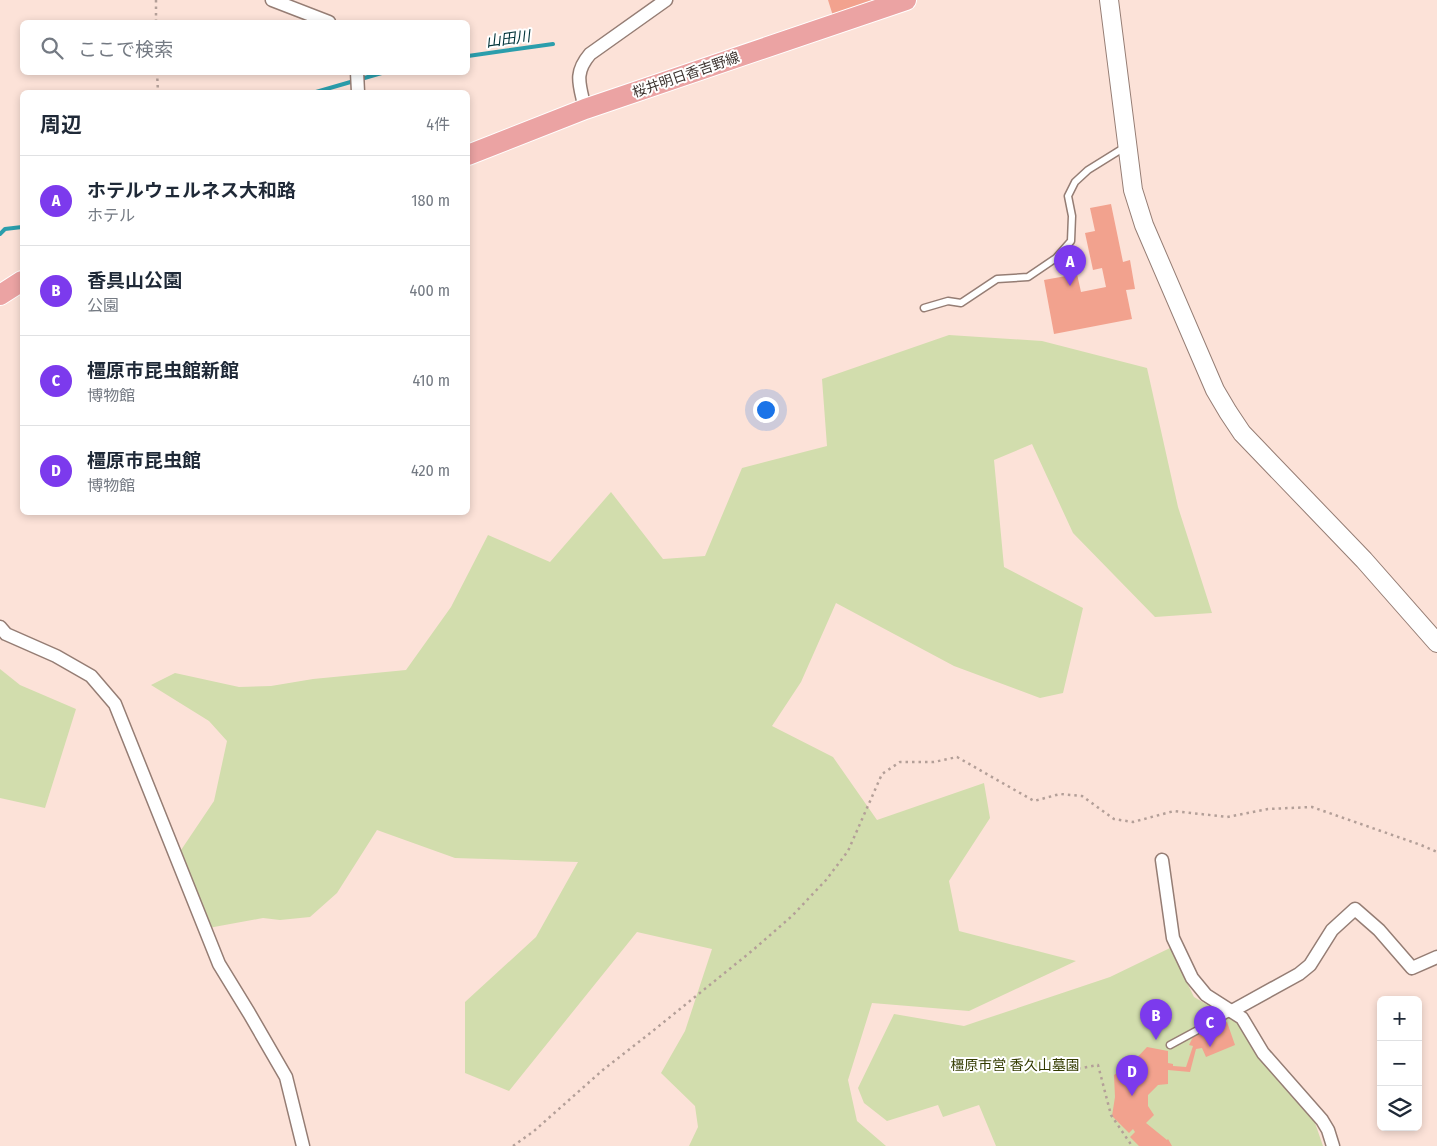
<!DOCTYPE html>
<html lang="ja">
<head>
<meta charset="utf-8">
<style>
  :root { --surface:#fff; --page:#f2f2f3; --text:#1f2937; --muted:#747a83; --line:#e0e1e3; --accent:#7c3aed }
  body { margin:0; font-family:"Fira Sans Condensed","Noto Sans JP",sans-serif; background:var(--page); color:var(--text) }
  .controls { position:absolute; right:15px; bottom:15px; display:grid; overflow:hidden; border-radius:8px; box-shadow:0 2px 8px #0003 }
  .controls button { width:45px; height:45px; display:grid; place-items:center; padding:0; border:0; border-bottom:1px solid var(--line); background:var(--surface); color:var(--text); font:25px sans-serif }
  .you { position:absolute; left:765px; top:409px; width:18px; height:18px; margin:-12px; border:4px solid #fff; border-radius:50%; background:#1a73e8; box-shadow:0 0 0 8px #1a73e833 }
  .badge { display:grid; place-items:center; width:32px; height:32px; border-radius:50%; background:var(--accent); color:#fff; font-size:16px; font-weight:700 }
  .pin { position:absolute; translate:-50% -41px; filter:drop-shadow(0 1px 2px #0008) }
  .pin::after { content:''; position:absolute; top:26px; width:18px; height:15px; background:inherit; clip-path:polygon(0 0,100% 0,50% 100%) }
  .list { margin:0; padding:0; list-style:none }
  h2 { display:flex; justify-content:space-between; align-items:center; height:65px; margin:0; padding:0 20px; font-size:21px }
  h2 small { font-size:16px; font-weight:400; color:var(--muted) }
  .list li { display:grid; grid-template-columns:32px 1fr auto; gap:15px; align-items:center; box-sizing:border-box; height:90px; padding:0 20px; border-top:1px solid var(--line) }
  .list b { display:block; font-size:19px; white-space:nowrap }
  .list p { margin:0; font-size:16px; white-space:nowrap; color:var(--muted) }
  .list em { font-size:16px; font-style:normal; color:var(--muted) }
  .icon { flex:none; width:28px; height:28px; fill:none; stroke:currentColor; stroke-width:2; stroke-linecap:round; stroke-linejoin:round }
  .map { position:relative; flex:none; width:1437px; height:1146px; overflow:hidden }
  .search { position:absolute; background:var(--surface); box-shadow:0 2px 8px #0003; left:20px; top:20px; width:450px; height:55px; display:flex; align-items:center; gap:12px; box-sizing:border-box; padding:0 18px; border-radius:8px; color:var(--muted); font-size:19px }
  .panel { position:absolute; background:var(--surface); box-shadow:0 2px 8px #0003; left:20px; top:90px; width:450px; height:425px; border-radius:8px }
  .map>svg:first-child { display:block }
  .green { fill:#d2ddad }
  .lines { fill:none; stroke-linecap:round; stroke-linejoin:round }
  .stream { stroke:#2b9eac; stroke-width:4 }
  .building { fill:#f2a28e }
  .lane-casing { stroke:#957d74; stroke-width:9 }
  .street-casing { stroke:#957d74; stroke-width:15 }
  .secondary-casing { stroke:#957d74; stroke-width:20 }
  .primary-casing { stroke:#fff; stroke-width:22 }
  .path { stroke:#b39f98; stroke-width:2.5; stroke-dasharray:2.5 4; stroke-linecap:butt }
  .lane { stroke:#fff; stroke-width:6 }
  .street { stroke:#fff; stroke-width:12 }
  .secondary { stroke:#fff; stroke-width:18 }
  .primary { stroke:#eba3a3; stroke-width:20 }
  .labels { text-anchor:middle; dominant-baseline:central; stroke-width:4; stroke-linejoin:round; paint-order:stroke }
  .street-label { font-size:14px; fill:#3c322e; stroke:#fff }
  .park-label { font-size:14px; fill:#333b00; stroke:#fff }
  .water-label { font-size:15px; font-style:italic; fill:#003339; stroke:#fff }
</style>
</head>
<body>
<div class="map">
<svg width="1437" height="1146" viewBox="0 0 1437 1146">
  <rect width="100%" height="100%" fill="#fce2d8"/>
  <!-- green -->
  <g class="green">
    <polygon points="949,335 1042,341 1147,368 1178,507 1212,613 1155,617 1073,533 1032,444 994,460 1004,567 1083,608 1063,693 1040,698 954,666 836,603 801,682 772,726 833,757 877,820 984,783 990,818 949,881 959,931 1076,961 969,1011 872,1003 848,1080 857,1121 886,1146 689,1146 698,1127 695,1106 661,1073 685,1031 712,949 637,932 509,1091 465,1073 465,1002 536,937 578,862 455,858 377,830 337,893 310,917 280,920 263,918 203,929 175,859 214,801 227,741 209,721 151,685 175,673 239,687 271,686 313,679 406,670 451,607 488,535 550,562 611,492 663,559 705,556 742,468 827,446 822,379"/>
    <polygon points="0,669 20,685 76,709 45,808 0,798"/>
    <polygon points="1170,948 1194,997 1240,1024 1314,1120 1323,1146 996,1146 979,1105 943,1117 938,1105 887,1121 864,1103 858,1088 894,1014 964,1026 1110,977"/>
  </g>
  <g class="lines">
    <!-- stream -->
    <g class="stream">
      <polyline points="468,56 553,44"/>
      <polyline points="361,79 385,72"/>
      <polyline points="316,92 354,81"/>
      <polyline points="0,234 5,229 22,227"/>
    </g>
  </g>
  <!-- building -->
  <g class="building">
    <polygon points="828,0 878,0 833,16"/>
    <polygon points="1111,204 1123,262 1130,260 1135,289 1126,290 1132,319 1054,334 1044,280 1077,274 1081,292 1106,287 1102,268 1093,270 1085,233 1095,231 1090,208"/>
    <polygon points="1227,1022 1235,1045 1206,1057 1202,1048 1196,1049 1190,1072 1168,1070 1168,1084 1158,1085 1148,1095 1148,1106 1154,1115 1146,1123 1167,1140 1168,1139 1172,1146 1139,1146 1130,1137 1135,1132 1133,1129 1129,1133 1112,1116 1115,1097 1114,1075 1132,1063 1147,1047 1168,1051 1168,1063 1173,1064 1173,1066 1186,1067 1193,1046 1189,1045 1193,1037"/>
  </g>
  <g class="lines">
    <!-- lane casing -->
    <g class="lane-casing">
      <g id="lane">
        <polyline points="924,308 948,301 961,303 997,279 1028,277 1056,258 1071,241 1072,216 1068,196 1075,182 1088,170 1125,147"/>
        <polyline points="1170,1045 1231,1012"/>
      </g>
    </g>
    <!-- street casing -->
    <g class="street-casing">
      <g id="street">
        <polyline points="272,0 329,22"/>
        <polyline points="357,72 358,92"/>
        <path d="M585,109C580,85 573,74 590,54L666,0"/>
        <polyline points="0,627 6,634 56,656 91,676 115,704 219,964 249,1013 286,1077 303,1146"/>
        <polyline points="1162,860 1173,938 1192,978 1206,995 1242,1018 1263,1053 1322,1120 1328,1130 1333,1146"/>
        <polyline points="1232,1011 1299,974 1310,965 1332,930 1355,909 1379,930 1412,968 1437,957"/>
      </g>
    </g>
    <!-- secondary casing -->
    <g class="secondary-casing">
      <polyline id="secondary" points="1109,0 1133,190 1144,225 1215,390 1228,412 1242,433 1364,560 1437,643"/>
    </g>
    <!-- primary casing -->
    <g class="primary-casing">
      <g id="primary">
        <polyline points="468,155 585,109 906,0"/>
        <polyline points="0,295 22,281"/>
      </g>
    </g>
    <!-- path -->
    <g class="path">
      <polyline points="156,0 156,22"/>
      <polyline points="157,72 158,92"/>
      <polyline points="1072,1070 1098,1065 1111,1115 1132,1146"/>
      <polyline points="513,1146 534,1131 604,1069 654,1030 753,950 792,916 826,880 848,851 882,774 900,762 934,762 957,757 1034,801 1060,794 1082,796 1114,819 1133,822 1174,811 1227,817 1268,809 1312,807 1421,845 1437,852"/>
    </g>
    <!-- lane -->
    <use href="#lane" class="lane"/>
    <!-- street -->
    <use href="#street" class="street"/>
    <!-- secondary -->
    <use href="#secondary" class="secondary"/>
    <!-- primary -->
    <use href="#primary" class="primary"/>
  </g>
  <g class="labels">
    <!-- street labels -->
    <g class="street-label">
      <text transform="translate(686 75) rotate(-19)">桜井明日香吉野線</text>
    </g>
    <!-- park labels -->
    <g class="park-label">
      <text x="1015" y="1065">橿原市営 香久山墓園</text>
    </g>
    <!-- water labels -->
    <g class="water-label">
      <text transform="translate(508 39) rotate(-8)">山田川</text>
    </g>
  </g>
</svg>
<div class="controls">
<button>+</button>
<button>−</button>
<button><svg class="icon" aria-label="layers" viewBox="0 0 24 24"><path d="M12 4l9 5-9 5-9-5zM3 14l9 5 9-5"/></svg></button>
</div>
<div class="you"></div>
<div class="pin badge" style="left:1070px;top:286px">A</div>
<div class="pin badge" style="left:1156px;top:1040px">B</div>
<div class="pin badge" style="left:1210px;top:1047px">C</div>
<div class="pin badge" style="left:1132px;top:1096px">D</div>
<div class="search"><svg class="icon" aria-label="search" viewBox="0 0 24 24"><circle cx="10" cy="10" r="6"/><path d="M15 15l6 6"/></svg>ここで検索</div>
<section class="panel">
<h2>周辺<small>4件</small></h2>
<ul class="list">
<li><span class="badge">A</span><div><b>ホテルウェルネス大和路</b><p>ホテル</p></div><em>180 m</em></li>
<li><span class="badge">B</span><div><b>香具山公園</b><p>公園</p></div><em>400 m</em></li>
<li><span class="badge">C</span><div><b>橿原市昆虫館新館</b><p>博物館</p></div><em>410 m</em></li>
<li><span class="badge">D</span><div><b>橿原市昆虫館</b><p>博物館</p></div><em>420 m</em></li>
</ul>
</section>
</div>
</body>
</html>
